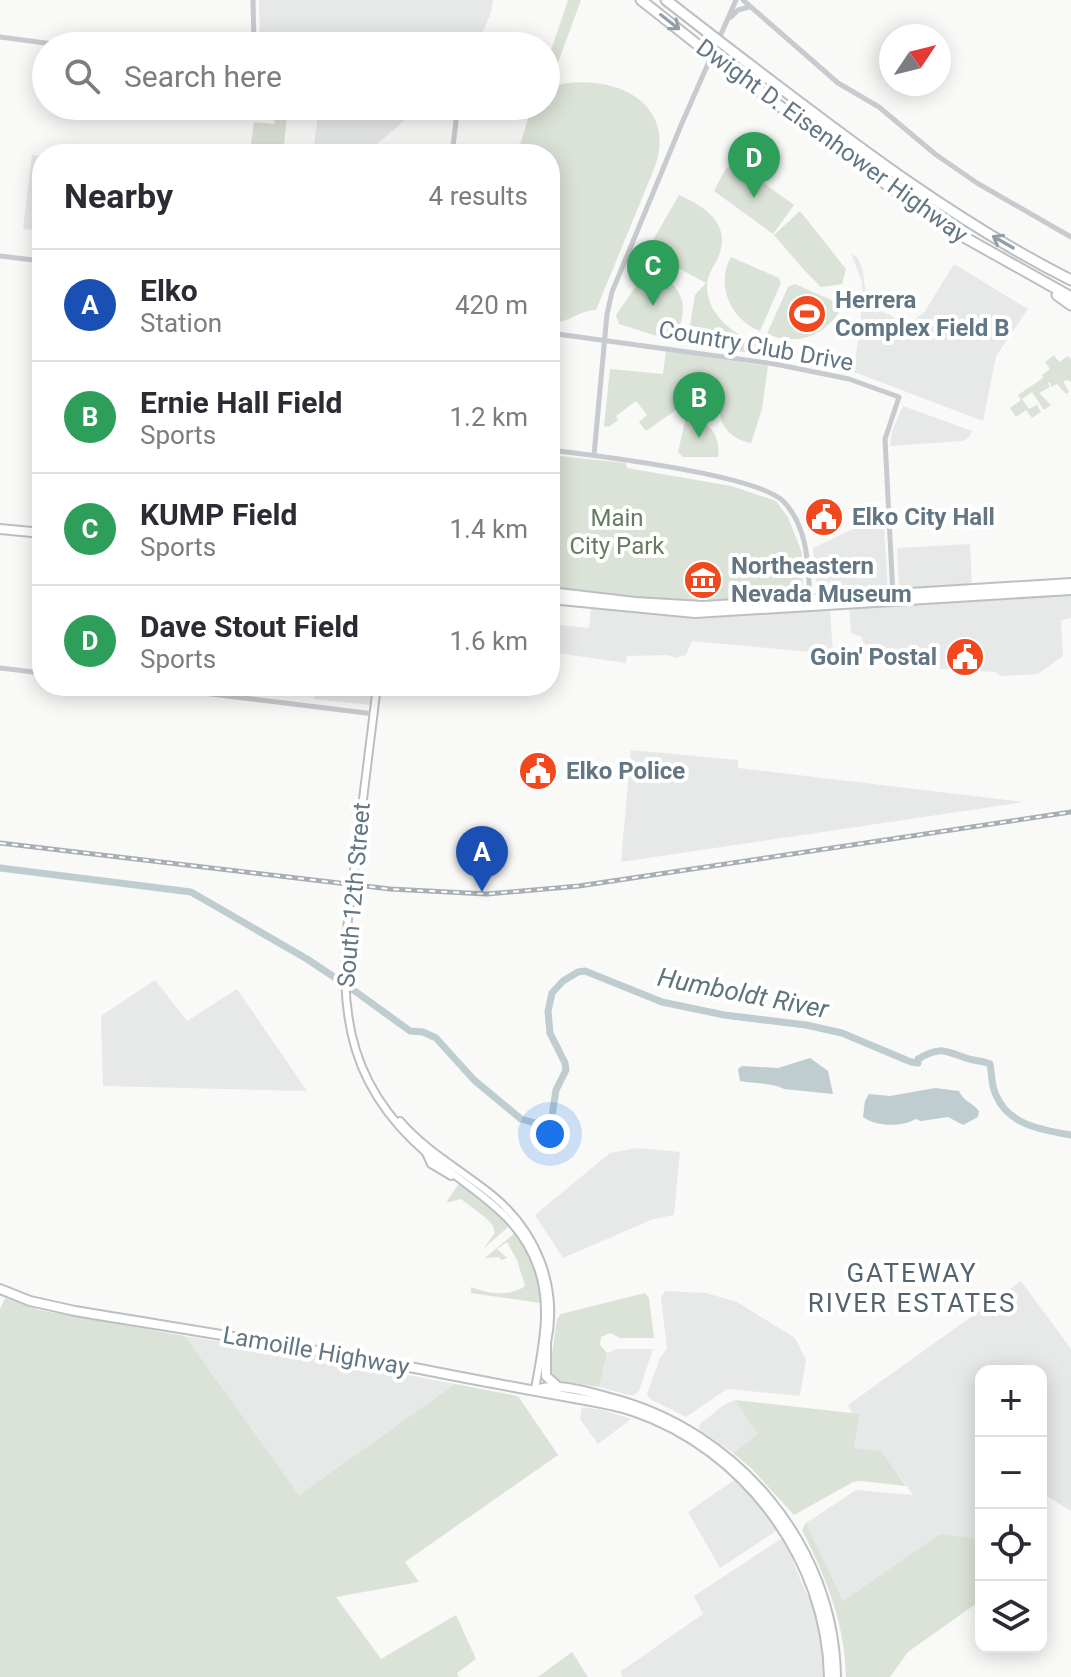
<!DOCTYPE html>
<html lang="en">
<head>
<meta charset="utf-8">
<style>
  :root { --surface:#fff; --page:#f2f2f3; --text:#2b2b33; --muted:#7c7c81; --line:#e1e1e2; --accent:#f2481e }
  body { margin:0; font-family:Roboto,sans-serif; background:var(--page); color:var(--text) }
  .controls { position:absolute; right:24px; bottom:24px; display:grid; overflow:hidden; border-radius:16px; box-shadow:0 4px 20px #0003 }
  .controls button { width:72px; height:72px; display:grid; place-items:center; padding:0; border:0; border-bottom:2px solid var(--line); background:var(--surface); color:var(--text); font:40px sans-serif }
  .compass { position:absolute; left:879px; top:24px; width:72px; height:72px; border-radius:50%; background:var(--surface); box-shadow:0 4px 20px #0003; rotate:55deg }
  .you { position:absolute; left:550px; top:1134px; width:28px; height:28px; margin:-20px; border:6px solid #fff; border-radius:50%; background:#1a73e8; box-shadow:0 0 0 12px #1a73e833 }
  .badge { display:grid; place-items:center; width:52px; height:52px; border-radius:50%; background:var(--accent); color:#fff; font-size:26px; font-weight:700 }
  .pin { position:absolute; translate:-50% -66px; filter:drop-shadow(0 2px 4px #0008) }
  .pin::after { content:''; position:absolute; top:42px; width:28px; height:24px; background:inherit; clip-path:polygon(0 0,100% 0,50% 100%) }
  .list { margin:0; padding:0; list-style:none }
  h2 { display:flex; justify-content:space-between; align-items:center; height:104px; margin:0; padding:0 32px; font-size:34px }
  h2 small { font-size:26px; font-weight:400; color:var(--muted) }
  .list li { display:grid; grid-template-columns:52px 1fr auto; gap:24px; align-items:center; box-sizing:border-box; height:112px; padding:0 32px; border-top:2px solid var(--line) }
  .list b { display:block; font-size:30px; white-space:nowrap }
  .list p { margin:0; font-size:26px; white-space:nowrap; color:var(--muted) }
  .list em { font-size:26px; font-style:normal; color:var(--muted) }
  .icon { flex:none; width:44px; height:44px; fill:none; stroke:currentColor; stroke-width:2; stroke-linecap:round; stroke-linejoin:round }
  .map { position:relative; flex:none; width:1071px; height:1677px; overflow:hidden }
  .search { position:absolute; background:var(--surface); box-shadow:0 4px 20px #0003; left:32px; top:32px; width:528px; height:88px; display:flex; align-items:center; gap:20px; box-sizing:border-box; padding:0 28px; border-radius:44px; color:var(--muted); font-size:30px }
  .panel { position:absolute; background:var(--surface); box-shadow:0 4px 20px #0003; left:32px; top:144px; width:528px; height:552px; border-radius:32px }
  .map>svg:first-child { display:block }
  .built { fill:#e7e8e8 }
  .green { fill:#dbe2d7 }
  .water { fill:#bfccd0 }
  .lines { fill:none; stroke-linecap:round; stroke-linejoin:round }
  .stream { stroke:#bfccd0; stroke-width:2 }
  .river { stroke:#bfccd0; stroke-width:7 }
  .secondary-casing { stroke:#b9bfc3; stroke-width:10 }
  .primary-casing { stroke:#bcc0c4; stroke-width:12 }
  .motorway-casing { stroke:#bbbfc2; stroke-width:13 }
  .tertiary { stroke:#c7cbcf; stroke-width:5 }
  .secondary { stroke:#fff; stroke-width:6 }
  .primary { stroke:#fff; stroke-width:8 }
  .motorway { stroke:#fff; stroke-width:9 }
  .rail-casing { stroke:#a7aeb4; stroke-width:5 }
  .rail { stroke:#fff; stroke-width:2; stroke-dasharray:6; stroke-linecap:butt }
  .secondary-bridge-casing { stroke:#b9bfc3; stroke-width:10; stroke-linecap:butt }
  .motorway-bridge-casing { stroke:#bbbfc2; stroke-width:13; stroke-linecap:butt }
  .secondary-bridge { stroke:#fff; stroke-width:6 }
  .motorway-bridge { stroke:#fff; stroke-width:9 }
  .oneway { stroke:#919fa9 }
  .labels { text-anchor:middle; dominant-baseline:central; stroke-width:8; stroke-linejoin:round; paint-order:stroke }
  .street-label { font-size:24px; fill:#627684; stroke:#fff }
  .poi-label { font-size:24px; font-weight:bold; fill:#627684; stroke:#fff; text-anchor:start }
  .park-label { font-size:24px; fill:#677b61; stroke:#fff }
  .water-label { font-size:26px; font-style:italic; fill:#5d767e; stroke:#fff }
  .neighbourhood-label { font-size:26px; letter-spacing:2px; fill:#54646f; stroke:#fff }
</style>
</head>
<body>
<div class="map">
<svg width="1071" height="1677" viewBox="0 0 1071 1677">
  <rect width="100%" height="100%" fill="#f9f9f7"/>
  <!-- built -->
  <g class="built">
    <polygon points="259,0 493,0 491,13 483,31 470,44 464,46 260,46"/>
    <polygon points="319,106 458,106 405,120 365,154 313,154"/>
    <polygon points="32,155 42,156 42,231 23,229"/>
    <polygon points="851,253 858,258 863,272 867,304 882,307 882,312 891,315 903,329 925,311 954,264 1028,309 996,356 983,421 854,372 863,298 862,282"/>
    <polygon points="903,406 972,431 970,436 963,441 890,446 892,431"/>
    <polygon points="884,527 888,590 817,594 813,548 853,529"/>
    <polygon points="970,544 972,586 899,589 897,548"/>
    <polygon points="1071,594 1071,618 1061,620 1063,656 1038,674 1000,676 995,672 897,666 896,660 866,659 862,637 851,633 849,608"/>
    <polygon points="550,602 555,603 552,624 589,628 591,607 691,616 830,609 833,654 692,641 686,655 675,658 668,655 627,656 626,663 550,652"/>
    <polygon points="315,686 372,686 370,705 314,699"/>
    <polygon points="631,750 738,760 738,768 1024,802 621,862"/>
    <polygon points="155,980 187,1021 237,989 307,1091 103,1086 101,1016"/>
    <polygon points="637,1148 680,1152 674,1215 653,1219 563,1258 535,1215 610,1153"/>
    <polygon points="1021,1281 1071,1349 1071,1511 1045,1495 1041,1502 1041,1371 981,1371 981,1539 940,1534 843,1601 806,1523 856,1490 913,1495 882,1452 854,1449 860,1415 852,1413 848,1405"/>
    <polygon points="665,1291 706,1293 737,1302 795,1338 806,1360 800,1396 727,1389 686,1417 650,1399 647,1394 660,1358 667,1349 661,1297"/>
    <polygon points="185,1336 315,1357 455,1384 299,1495"/>
    <polygon points="617,1349 653,1349 639,1391 633,1396 599,1387 607,1353"/>
    <polygon points="735,1400 759,1434 733,1453 699,1429 699,1425 725,1404"/>
    <polygon points="582,1407 602,1410 631,1419 598,1444 580,1419"/>
    <polygon points="737,1478 758,1499 777,1527 776,1531 720,1568 688,1512"/>
    <polygon points="784,1537 796,1559 793,1562 807,1595 811,1596 819,1625 825,1677 623,1677 620,1672 703,1614 694,1596"/>
  </g>
  <!-- green -->
  <g class="green">
    <path d="M568,0H581L549,87C605,70 681,98 654,169L596,310C579,310 567,324 550,323V154H517L532,106H546V65Z"/>
    <polygon points="277,106 298,106 297,115 287,115 283,154 250,152 254,122 274,124"/>
    <polygon points="733,161 794,205 773,234 714,191 725,170"/>
    <path d="M679,195C704,206 731,223 719,255C716,264 707,275 707,284C706,321 745,340 773,352V356L687,344L695,295L706,283L650,253L649,247Z"/>
    <polygon points="800,211 846,269 842,284 821,287 804,270 774,235"/>
    <path d="M731,257L779,278L781,283L760,331C731,320 715,285 731,257Z"/>
    <path d="M648,269C684,284 692,307 673,341L619,324L616,315Z"/>
    <path d="M795,284L840,304L841,309C824,337 797,346 767,334L788,287Z"/>
    <path d="M666,351L768,366L762,409L751,443C727,439 717,421 719,399L689,390L686,403L646,431L639,422L647,415L636,401L616,416L618,420L609,427L604,426L610,369L663,374Z"/>
    <polygon points="1054,355 1059,362 1068,356 1071,359 1071,382 1069,380 1063,381 1069,392 1066,394 1057,384 1051,387 1050,382 1048,383 1050,387 1039,393 1051,405 1044,410 1032,392 1022,399 1029,409 1037,405 1041,412 1032,418 1026,410 1016,417 1010,408 1021,400 1018,395 1043,378 1042,375 1050,369 1045,362"/>
    <path d="M686,417C708,419 721,435 718,457H683L678,452Z"/>
    <polygon points="550,455 626,463 627,468 731,486 776,501 788,517 802,553 803,597 742,603 675,603 550,589"/>
    <polygon points="460,1182 507,1220 508,1227 483,1249 495,1233 493,1226 486,1218 461,1199 446,1203"/>
    <path d="M516,1232C530,1251 543,1280 540,1303L471,1293V1287C487,1294 510,1297 525,1286L517,1260L507,1242L497,1249L507,1258L502,1260L499,1257L485,1258Z"/>
    <polygon points="645,1293 649,1298 654,1338 620,1338 610,1333 601,1337 600,1345 607,1353 599,1387 556,1380 550,1368 557,1319 561,1314"/>
    <polygon points="5,1298 39,1310 185,1336 299,1495 455,1384 518,1396 558,1455 405,1562 419,1582 336,1597 381,1659 456,1615 476,1659 457,1673 459,1677 0,1677 0,1309"/>
    <polygon points="735,1400 860,1414 854,1448 882,1452 906,1486 861,1481 853,1482 794,1515 751,1468 733,1453 758,1434"/>
    <path d="M806,1523L843,1601L940,1534L981,1539V1600L908,1652L890,1677H846C845,1624 826,1577 802,1530Z"/>
    <polygon points="572,1652 588,1677 538,1677"/>
  </g>
  <!-- water -->
  <g class="water">
    <path d="M810,1058L828,1071L833,1094L784,1089C771,1082 754,1084 740,1081L738,1069L742,1066L778,1068Z"/>
    <path d="M935,1088L959,1091C964,1102 972,1102 979,1111L978,1117L963,1125L948,1117L921,1121L916,1119C902,1127 876,1127 863,1117L865,1101L869,1094L890,1096Z"/>
  </g>
  <g class="lines">
    <!-- stream -->
    <g class="stream">
      <polyline points="739,585 789,594"/>
      <polyline points="794,594 802,586"/>
    </g>
    <!-- river -->
    <path class="river" d="M0,868L191,892L307,959L352,989L410,1031L423,1032L436,1038L474,1080L521,1119L535,1123L548,1120L552,1116L556,1090L566,1070L565,1063L550,1033L548,1011L552,993L563,981L578,972L585,971L662,1002L724,1015L806,1025L842,1033L911,1062L918,1063V1059C938,1047 943,1050 963,1057C972,1061 981,1060 990,1064C992,1074 991,1085 996,1095C1008,1125 1042,1130 1071,1135"/>
    <!-- secondary casing -->
    <g class="secondary-casing">
      <g id="secondary">
        <polyline points="355,864 377,686"/>
        <path d="M350,901C336,1015 348,1095 444,1167C483,1197 522,1220 538,1268C552,1308 542,1349 535,1389"/>
        <path d="M400,1121C426,1151 461,1170 492,1195C536,1231 559,1286 547,1343"/>
        <polyline points="426,1153 431,1164 451,1176"/>
      </g>
    </g>
    <!-- primary casing -->
    <g class="primary-casing">
      <g id="primary">
        <polyline points="0,529 42,533"/>
        <polyline points="550,592 635,602 703,606 1071,583"/>
        <polyline points="550,599 695,613 1071,590"/>
        <path d="M0,1289L30,1301L75,1311C190,1330 305,1348 420,1369C470,1379 519,1388 569,1397C590,1401 612,1404 633,1411C745,1449 827,1560 829,1677"/>
        <polyline points="546,1346 546,1376 556,1385"/>
        <path d="M538,1389C561,1383 588,1392 610,1398C736,1430 834,1545 836,1677"/>
      </g>
    </g>
    <!-- motorway casing -->
    <g class="motorway-casing">
      <g id="motorway">
        <polyline points="641,0 698,45"/>
        <polyline points="666,0 706,31"/>
        <path d="M732,51C841,134 948,218 1071,280"/>
        <polyline points="725,66 939,223 1071,297"/>
        <polyline points="1057,295 1071,305"/>
      </g>
    </g>
    <!-- tertiary -->
    <g class="tertiary">
      <polyline points="253,0 254,46"/>
      <polyline points="743,0 838,83 879,107 935,154 977,183 1071,237"/>
      <polyline points="731,17 738,10 749,7"/>
      <polyline points="0,37 68,46"/>
      <polyline points="452,154 456,122 454,106"/>
      <polyline points="0,256 42,261"/>
      <polyline points="550,333 775,364 849,379 899,397 885,439 893,596"/>
      <path d="M550,450C592,455 759,475 784,502C809,529 808,567 810,601"/>
      <polyline points="594,455 607,314 612,292 682,123 736,0"/>
      <polyline points="0,668 42,673"/>
      <polyline points="145,686 374,714"/>
    </g>
    <!-- secondary -->
    <use href="#secondary" class="secondary"/>
    <!-- primary -->
    <use href="#primary" class="primary"/>
    <!-- motorway -->
    <use href="#motorway" class="motorway"/>
    <!-- rail casing -->
    <g class="rail-casing">
      <polyline id="rail" points="0,843 390,889 487,894 579,886 1071,812"/>
    </g>
    <!-- rail -->
    <use href="#rail" class="rail"/>
    <!-- secondary-bridge casing -->
    <g class="secondary-bridge-casing">
      <polyline id="secondary-bridge" points="350,901 355,864"/>
    </g>
    <!-- motorway-bridge casing -->
    <g class="motorway-bridge-casing">
      <g id="motorway-bridge">
        <polyline points="706,31 732,51"/>
        <polyline points="698,45 725,66"/>
      </g>
    </g>
    <!-- secondary-bridge -->
    <use href="#secondary-bridge" class="secondary-bridge"/>
    <!-- motorway-bridge -->
    <use href="#motorway-bridge" class="motorway-bridge"/>
  </g>
  <!-- one-way arrows -->
  <defs><path id="oneway-shaft" d="M-6 0H5M1.5-3L5.5 0L1.5 3" fill="none" stroke-width="1.6" stroke-linecap="round" stroke-linejoin="round" transform="scale(2)"/></defs>
  <g class="oneway">
    <use href="#oneway-shaft" transform="translate(670 22) rotate(38)"/>
    <use href="#oneway-shaft" transform="translate(1003 242) rotate(-150)"/>
  </g>
  <!-- icons -->
  <defs>
    <g id="stadium-disc" transform="scale(2)"><circle r="9.5" fill="#f2481e" stroke="#fff"/><path d="M0-5a6.5 5 0 1 0 0 10a6.5 5 0 1 0 0-10ZM-3.5-1.8h7v3.6h-7Z" fill="#fff"/></g>
    <g id="civic-disc" transform="scale(2)"><circle r="9.5" fill="#f2481e" stroke="#fff"/><path d="M-.6-6.5H3V-4.5H.6V-3L4-1V1h2V6H-6V1h2V-1L-.6-3ZM-1.2 2.5V6h2.4V2.5Z" fill="#fff"/></g>
    <g id="museum-disc" transform="scale(2)"><circle r="9.5" fill="#f2481e" stroke="#fff"/><path d="M0-6L6-3V-2H-6V-3ZM-5-1h2V3h-2ZM-1-1h2V3h-2ZM3-1h2V3H3ZM-6 4H6V6H-6Z" fill="#fff"/></g>
  </defs>
  <g fill-rule="evenodd">
    <use href="#stadium-disc" x="807" y="314"/>
    <use href="#civic-disc" x="824" y="517"/>
    <use href="#museum-disc" x="703" y="580"/>
    <use href="#civic-disc" x="965" y="657"/>
    <use href="#civic-disc" x="538" y="771"/>
  </g>
  <g class="labels">
    <!-- street labels -->
    <g class="street-label">
      <text transform="translate(832 141) rotate(36)">Dwight D. Eisenhower Highway</text>
      <text transform="translate(756 346) rotate(10)">Country Club Drive</text>
      <text transform="translate(354 895) rotate(-85)">South 12th Street</text>
      <text transform="translate(316 1351) rotate(10)">Lamoille Highway</text>
    </g>
    <!-- poi labels -->
    <g class="poi-label">
      <text x="835" y="300">Herrera<tspan x="835" dy="28">Complex Field B</tspan></text>
      <text x="852" y="517">Elko City Hall</text>
      <text x="731" y="566">Northeastern<tspan x="731" dy="28">Nevada Museum</tspan></text>
      <text x="937" y="657" text-anchor="end">Goin' Postal</text>
      <text x="566" y="771">Elko Police</text>
    </g>
    <!-- park labels -->
    <g class="park-label">
      <text x="617" y="518">Main<tspan x="617" dy="28">City Park</tspan></text>
    </g>
    <!-- water labels -->
    <g class="water-label">
      <text transform="translate(743 993) rotate(11)">Humboldt River</text>
    </g>
    <!-- neighbourhood labels -->
    <g class="neighbourhood-label">
      <text x="912" y="1273">GATEWAY<tspan x="912" dy="30">RIVER ESTATES</tspan></text>
    </g>
  </g>
</svg>
<div class="controls">
<button>+</button>
<button>−</button>
<button><svg class="icon" aria-label="locate" viewBox="0 0 24 24"><circle cx="12" cy="12" r="6"/><path d="M12 2v4M12 18v4M2 12h4M18 12h4"/></svg></button>
<button><svg class="icon" aria-label="layers" viewBox="0 0 24 24"><path d="M12 4l9 5-9 5-9-5zM3 14l9 5 9-5"/></svg></button>
</div>
<svg class="compass" viewBox="-18 -18 36 36"><path d="M0-13l5 13h-10z" fill="#e53935"/><path d="M0 13l5-13h-10z" fill="#7c7c81"/></svg>
<div class="you"></div>
<div class="pin badge" style="left:482px;top:892px;background:#1a4fb4">A</div>
<div class="pin badge" style="left:699px;top:438px;background:#2e9e5b">B</div>
<div class="pin badge" style="left:653px;top:306px;background:#2e9e5b">C</div>
<div class="pin badge" style="left:754px;top:198px;background:#2e9e5b">D</div>
<div class="search"><svg class="icon" aria-label="search" viewBox="0 0 24 24"><circle cx="10" cy="10" r="6"/><path d="M15 15l6 6"/></svg>Search here</div>
<section class="panel">
<h2>Nearby<small>4 results</small></h2>
<ul class="list">
<li><span class="badge" style="background:#1a4fb4">A</span><div><b>Elko</b><p>Station</p></div><em>420 m</em></li>
<li><span class="badge" style="background:#2e9e5b">B</span><div><b>Ernie Hall Field</b><p>Sports</p></div><em>1.2 km</em></li>
<li><span class="badge" style="background:#2e9e5b">C</span><div><b>KUMP Field</b><p>Sports</p></div><em>1.4 km</em></li>
<li><span class="badge" style="background:#2e9e5b">D</span><div><b>Dave Stout Field</b><p>Sports</p></div><em>1.6 km</em></li>
</ul>
</section>
</div>
</body>
</html>
